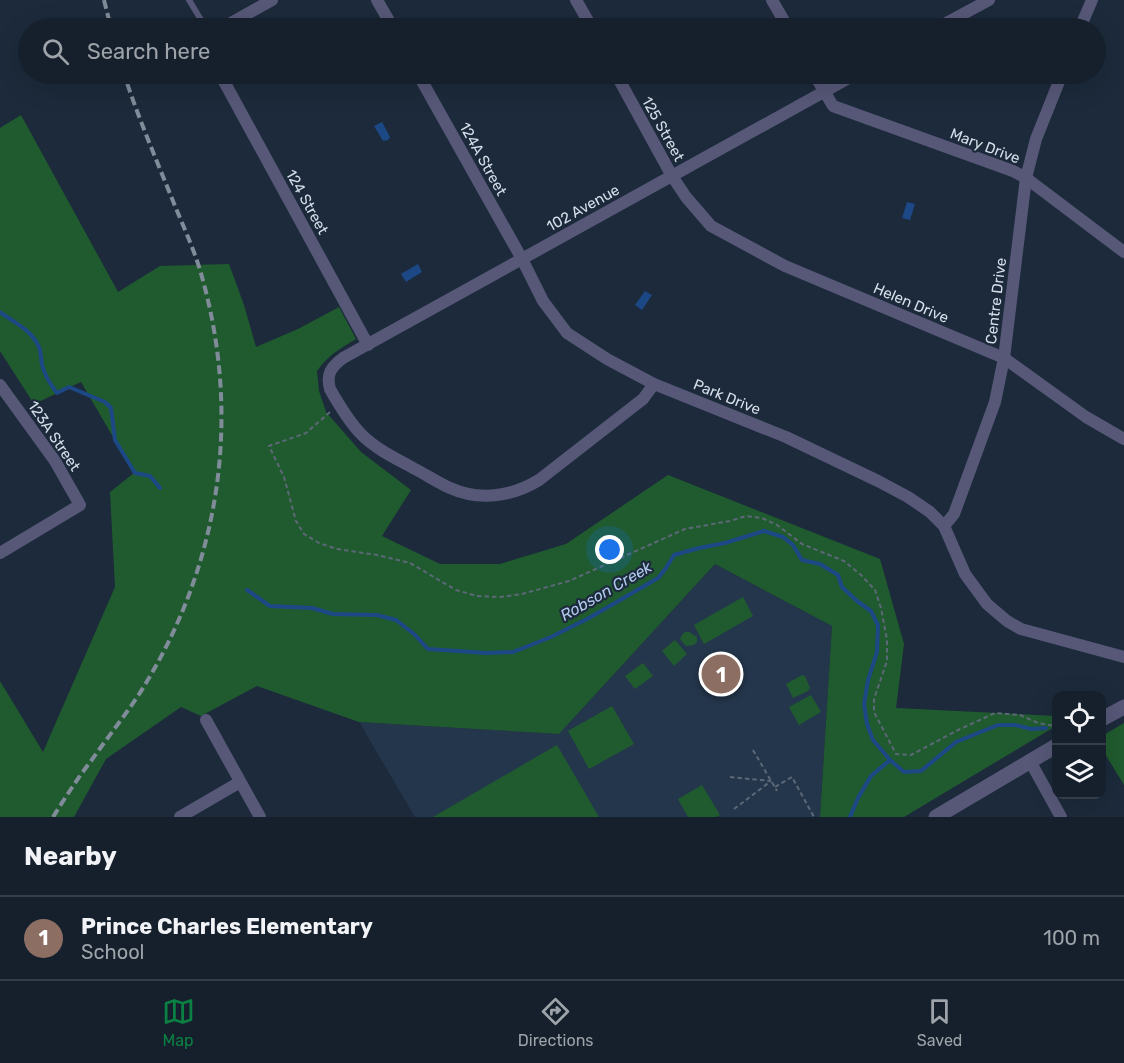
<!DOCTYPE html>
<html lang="en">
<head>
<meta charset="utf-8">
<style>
  :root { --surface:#15202c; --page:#222d38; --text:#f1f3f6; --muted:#9da3a9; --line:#343e48; --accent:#0b8043 }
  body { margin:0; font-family:Rubik,sans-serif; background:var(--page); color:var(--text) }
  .controls { position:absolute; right:18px; bottom:18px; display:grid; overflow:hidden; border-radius:12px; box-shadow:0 6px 24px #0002 }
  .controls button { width:54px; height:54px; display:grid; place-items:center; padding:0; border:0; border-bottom:2px solid var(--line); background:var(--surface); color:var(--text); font:30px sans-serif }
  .you { position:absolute; left:610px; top:550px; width:21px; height:21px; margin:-15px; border:4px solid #fff; border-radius:50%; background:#1a73e8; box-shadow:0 0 0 9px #1a73e833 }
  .badge { display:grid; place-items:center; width:39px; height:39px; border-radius:50%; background:var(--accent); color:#fff; font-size:20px; font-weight:700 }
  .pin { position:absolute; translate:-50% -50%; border:3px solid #fff; box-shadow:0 2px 6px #0006 }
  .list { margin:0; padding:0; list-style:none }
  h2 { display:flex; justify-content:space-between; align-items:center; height:78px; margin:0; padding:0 24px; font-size:26px }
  h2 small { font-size:20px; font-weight:400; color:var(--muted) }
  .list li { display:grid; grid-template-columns:39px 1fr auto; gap:18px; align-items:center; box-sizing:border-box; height:84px; padding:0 24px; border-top:2px solid var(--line) }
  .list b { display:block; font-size:22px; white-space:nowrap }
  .list p { margin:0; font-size:20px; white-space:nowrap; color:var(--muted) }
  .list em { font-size:20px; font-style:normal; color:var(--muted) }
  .icon { flex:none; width:33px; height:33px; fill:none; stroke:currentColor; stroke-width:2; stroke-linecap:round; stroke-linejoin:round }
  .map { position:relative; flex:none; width:1124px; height:817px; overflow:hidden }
  .search { position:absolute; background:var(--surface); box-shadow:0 6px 24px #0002; left:18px; right:18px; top:18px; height:66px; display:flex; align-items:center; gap:15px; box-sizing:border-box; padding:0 21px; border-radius:33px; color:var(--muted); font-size:22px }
  .sheet { height:162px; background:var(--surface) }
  nav { display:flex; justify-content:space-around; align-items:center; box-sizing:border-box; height:84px; border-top:2px solid var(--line); background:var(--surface); font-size:16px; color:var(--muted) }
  nav a { display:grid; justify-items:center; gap:3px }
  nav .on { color:var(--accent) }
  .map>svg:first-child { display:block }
  .built { fill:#24364c }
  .green { fill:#205b2f }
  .water { fill:#1c4886 }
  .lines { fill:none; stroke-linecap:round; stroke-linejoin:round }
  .stream { stroke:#1c4886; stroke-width:4 }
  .path { stroke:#5c6877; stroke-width:2; stroke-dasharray:4.5 3; stroke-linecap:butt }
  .service { stroke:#575878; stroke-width:6 }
  .minor { stroke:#575878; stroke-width:12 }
  .tertiary { stroke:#575878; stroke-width:15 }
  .rail { stroke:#818c9a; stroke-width:4; stroke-dasharray:9 4.5; stroke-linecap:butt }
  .labels { text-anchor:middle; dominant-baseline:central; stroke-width:4.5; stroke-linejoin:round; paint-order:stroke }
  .street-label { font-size:15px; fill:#d5dee9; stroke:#1c2a3b }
  .water-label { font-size:16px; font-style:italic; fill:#b0c9ed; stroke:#1c2a3b }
</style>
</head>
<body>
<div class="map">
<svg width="1124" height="817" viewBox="0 0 1124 817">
  <rect width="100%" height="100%" fill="#1c2a3b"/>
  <!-- built -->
  <polygon class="built" points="715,564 832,626 820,817 415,817 359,722 559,734"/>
  <!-- green -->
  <g class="green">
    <path d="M21,115L118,292L160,266L229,264L244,305L256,347L298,329L339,307L356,339C341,348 327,356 317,371L319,391L326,412L361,452L411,490L382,536L440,564H500L566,544L668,475L880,559L904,644L896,708L1056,716V726L904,817H820L832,626L715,564L559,734L359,722L257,686L201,716L181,707L106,759L74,817H0V681L43,752L115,587L110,492L134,473L81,382L34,404L0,351V128Z"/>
    <polygon points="743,597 753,616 704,644 694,625"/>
    <polygon points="685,632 689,632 697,637 697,642 694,645 686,646 680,639 682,635"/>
    <polygon points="675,640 687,654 674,666 662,651"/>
    <polygon points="643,663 653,676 635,689 625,676"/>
    <polygon points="802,675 805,676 810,688 808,691 793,698 786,684"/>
    <polygon points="811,695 821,712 799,725 789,707"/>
    <polygon points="612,706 634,744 589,769 568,731"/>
    <polygon points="1124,723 1124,785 1102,749 1102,736"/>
    <polygon points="557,745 599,817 433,817"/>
    <polygon points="702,785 720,815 716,817 688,817 678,799"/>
  </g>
  <!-- water -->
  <g class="water">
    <polygon points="382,122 390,137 388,140 383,141 374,126"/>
    <polygon points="907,202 915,204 910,220 902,218"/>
    <polygon points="418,264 422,272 406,282 401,274"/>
    <polygon points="645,291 652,295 642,310 635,305"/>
  </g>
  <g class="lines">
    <!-- stream -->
    <g class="stream">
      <path d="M0,312C15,323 34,331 40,350C41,354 41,360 42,364C44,375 50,384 57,393L69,387L105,402L111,408L115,440L135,473L150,476L160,488"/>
      <polyline points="247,590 270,606 312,608 333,614 377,615 396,620 414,634 428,649 486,653 513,652 551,637 589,618 658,578 666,568 674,555 699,548 725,543 764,531 783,537 793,545 802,560 820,564 838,575 842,587 857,601 871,611 878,625 877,652 868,680 864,704 867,724 873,740 890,760 904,772 921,771 956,742 998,725 1015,725 1031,729 1046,728"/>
      <polyline points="850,817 858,798 871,776 890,760"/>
    </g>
    <!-- path -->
    <g class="path">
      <polyline points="330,412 306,433 269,446 284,477 296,521 304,534 319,543 337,549 377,555 410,563 456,590 477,596 501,597 522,594 569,581 685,529 730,521 746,516 762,518 777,525 802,544 844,561 861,575 875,590 881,608 887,640 887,661 874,699 874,712 896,754 911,755 958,730 995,713 1020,715 1038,723 1056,726"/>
      <polyline points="753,750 777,791"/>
      <polyline points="730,777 771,781"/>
      <polyline points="775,787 792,777 814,817"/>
      <polyline points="734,809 771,781"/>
    </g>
    <!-- service -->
    <polyline class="service" points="189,0 206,28"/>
    <!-- minor -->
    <g class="minor">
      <polyline points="377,0 393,28"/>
      <polyline points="576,0 592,28"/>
      <polyline points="772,0 788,28"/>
      <polyline points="222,28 272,0"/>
      <polyline points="937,28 989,0"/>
      <polyline points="1080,28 1092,0"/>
      <polyline points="220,74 368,345"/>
      <polyline points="418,74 522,259 543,301 567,333 607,359 654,384"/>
      <polyline points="616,74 672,176 686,197 711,226 785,266 1004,358 1086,417 1124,439"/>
      <polyline points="814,74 833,106 1013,171 1026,178 1124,252"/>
      <path d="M856,74L343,358C331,367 326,374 330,389C339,405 349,422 362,435C376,449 395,458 413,468C425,474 437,482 450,488C479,501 511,497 539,480L643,399L654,384L786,437L878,481L908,497L930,512L944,526L965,574L987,604L1007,621L1021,629L1124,657"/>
      <polyline points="0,385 55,461 80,505 0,553"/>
      <polyline points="944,526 954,514 995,402 1004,358 1026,178 1036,139 1062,74"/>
      <polyline points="206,720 260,817"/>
      <polyline points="1030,761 1061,817"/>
      <polyline points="180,817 240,782"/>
    </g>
    <!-- tertiary -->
    <g class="tertiary">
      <polyline points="1102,719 1124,707"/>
      <polyline points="936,817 1056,746"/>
    </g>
    <!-- rail -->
    <g class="rail">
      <polyline points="104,0 111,28"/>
      <path d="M53,817C65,798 77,779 91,761C109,735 130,710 146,683C221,559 241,416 202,277C195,251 183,226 173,201C156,159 138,117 124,74"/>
    </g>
  </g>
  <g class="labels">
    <!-- street labels -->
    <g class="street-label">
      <text transform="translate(663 129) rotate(61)">125 Street</text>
      <text transform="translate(985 146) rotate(21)">Mary Drive</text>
      <text transform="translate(483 159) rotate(61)">124A Street</text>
      <text transform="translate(307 202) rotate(61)">124 Street</text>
      <text transform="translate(583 208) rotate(-29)">102 Avenue</text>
      <text transform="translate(996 301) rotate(-83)">Centre Drive</text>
      <text transform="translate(911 303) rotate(23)">Helen Drive</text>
      <text transform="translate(727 397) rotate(22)">Park Drive</text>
      <text transform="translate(54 436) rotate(56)">123A Street</text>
    </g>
    <!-- water labels -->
    <g class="water-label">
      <text transform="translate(606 591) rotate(-30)">Robson Creek</text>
    </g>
  </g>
</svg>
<div class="controls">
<button><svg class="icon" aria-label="locate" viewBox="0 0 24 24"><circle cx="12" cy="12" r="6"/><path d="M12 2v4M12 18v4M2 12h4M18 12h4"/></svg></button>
<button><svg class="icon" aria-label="layers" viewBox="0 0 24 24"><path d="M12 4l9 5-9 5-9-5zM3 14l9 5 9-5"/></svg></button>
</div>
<div class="you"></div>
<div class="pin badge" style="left:721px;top:674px;background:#8d6e63">1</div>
<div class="search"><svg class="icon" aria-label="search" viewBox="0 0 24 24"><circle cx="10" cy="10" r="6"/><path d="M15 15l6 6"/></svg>Search here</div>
</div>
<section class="sheet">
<h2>Nearby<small></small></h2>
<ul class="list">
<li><span class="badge" style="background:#8d6e63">1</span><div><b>Prince Charles Elementary</b><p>School</p></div><em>100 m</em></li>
</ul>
</section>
<nav>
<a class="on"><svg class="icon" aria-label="map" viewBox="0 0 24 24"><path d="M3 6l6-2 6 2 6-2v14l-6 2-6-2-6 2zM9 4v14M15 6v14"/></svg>Map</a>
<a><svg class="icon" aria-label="directions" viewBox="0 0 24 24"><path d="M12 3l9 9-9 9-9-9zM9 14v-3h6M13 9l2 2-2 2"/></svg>Directions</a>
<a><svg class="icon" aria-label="saved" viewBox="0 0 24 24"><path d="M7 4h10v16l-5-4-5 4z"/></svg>Saved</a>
</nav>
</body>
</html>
